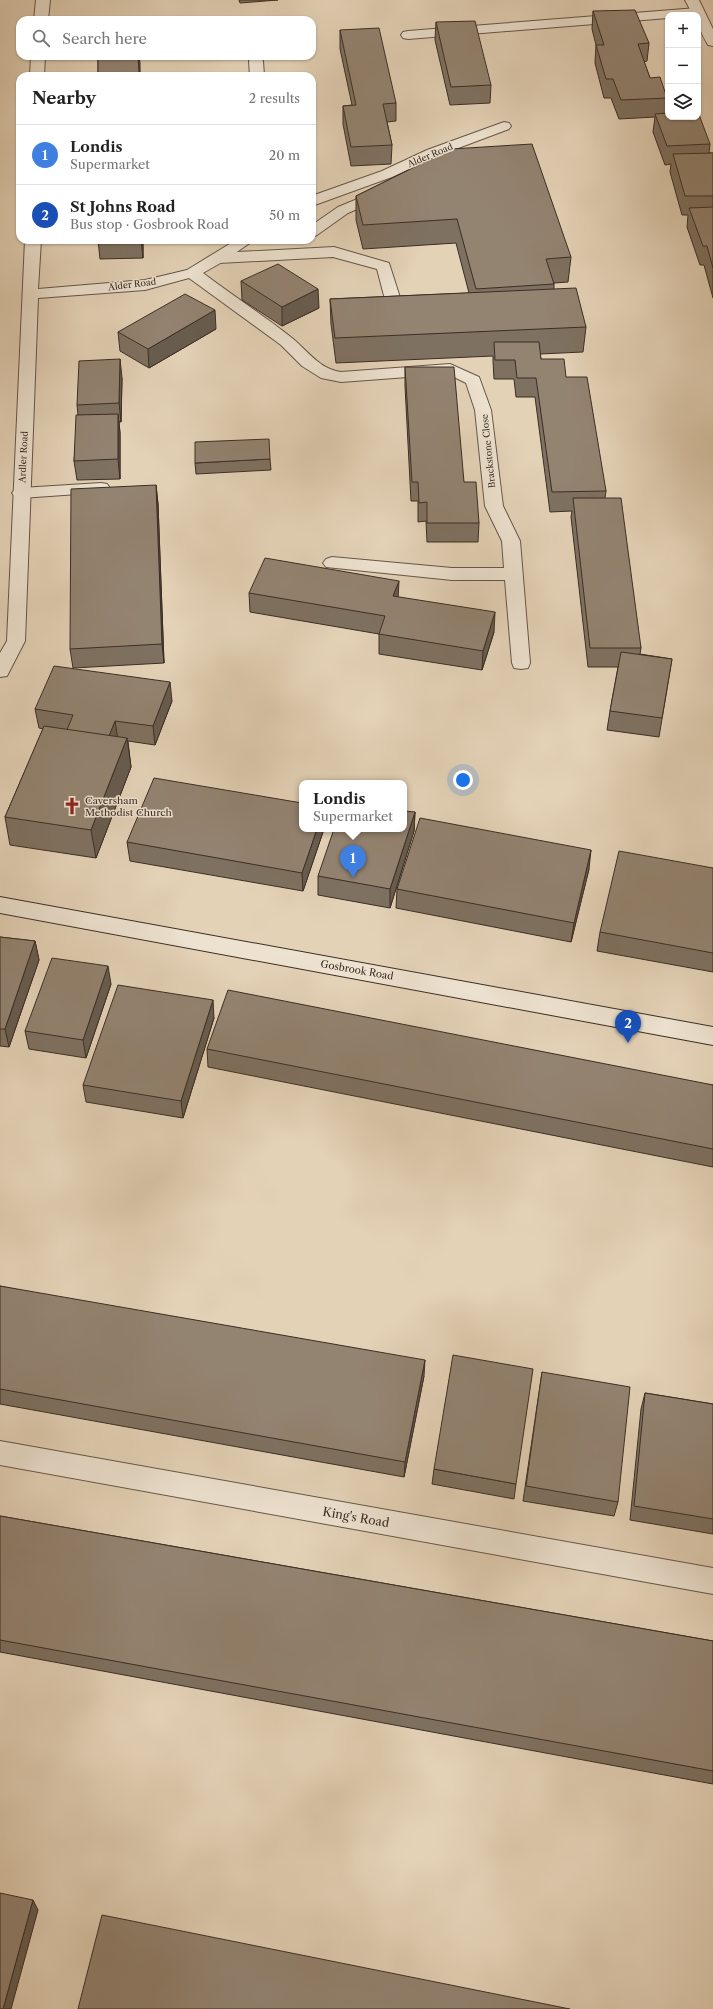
<!DOCTYPE html>
<html lang="en">
<head>
<meta charset="utf-8">
<style>
  :root { --surface:#fff; --page:#f2f2f2; --text:#222; --muted:#767676; --line:#e0e0e0; --accent:#8f2418 }
  body { margin:0; font-family:"Libre Caslon Text",serif; background:var(--page); color:var(--text) }
  .controls { position:absolute; right:12px; top:12px; display:grid; overflow:hidden; border-radius:8px; box-shadow:0 1px 3px #0004 }
  .controls button { width:36px; height:36px; display:grid; place-items:center; padding:0; border:0; border-bottom:1px solid var(--line); background:var(--surface); color:var(--text); font:20px sans-serif }
  .you { position:absolute; left:463px; top:780px; width:14px; height:14px; margin:-10px; border:3px solid #fff; border-radius:50%; background:#1a73e8; box-shadow:0 0 0 6px #1a73e833 }
  .badge { display:grid; place-items:center; width:26px; height:26px; border-radius:50%; background:var(--accent); color:#fff; font-size:13px; font-weight:700 }
  .pin { position:absolute; translate:-50% -33px; filter:drop-shadow(0 1px 2px #0008) }
  .pin::after { content:''; position:absolute; top:21px; width:14px; height:12px; background:inherit; clip-path:polygon(0 0,100% 0,50% 100%) }
  .popup { position:absolute; left:299px; top:780px; width:108px; height:52px; box-sizing:border-box; display:grid; place-content:center; border-radius:8px; background:var(--surface); filter:drop-shadow(0 1px 3px #0005); font-size:13px; white-space:nowrap; color:var(--muted) }
  .popup b { font-size:15px; color:var(--text) }
  .popup::after { content:''; position:absolute; left:50%; top:100%; margin-left:-8px; border:8px solid transparent; border-top-color:var(--surface) }
  .list { margin:0; padding:0; list-style:none }
  h2 { display:flex; justify-content:space-between; align-items:center; height:52px; margin:0; padding:0 16px; font-size:17px }
  h2 small { font-size:13px; font-weight:400; color:var(--muted) }
  .list li { display:grid; grid-template-columns:26px 1fr auto; gap:12px; align-items:center; box-sizing:border-box; height:60px; padding:0 16px; border-top:1px solid var(--line) }
  .list b { display:block; font-size:15px; white-space:nowrap }
  .list p { margin:0; font-size:13px; white-space:nowrap; color:var(--muted) }
  .list em { font-size:13px; font-style:normal; color:var(--muted) }
  .icon { flex:none; width:22px; height:22px; fill:none; stroke:currentColor; stroke-width:2; stroke-linecap:round; stroke-linejoin:round }
  .map { position:relative; flex:none; width:713px; height:2009px; overflow:hidden }
  .search { position:absolute; background:var(--surface); box-shadow:0 1px 3px #0004; left:16px; top:16px; width:300px; height:44px; display:flex; align-items:center; gap:10px; box-sizing:border-box; padding:0 14px; border-radius:12px; color:var(--muted); font-size:15px }
  .panel { position:absolute; background:var(--surface); box-shadow:0 1px 3px #0004; left:16px; top:72px; width:300px; height:172px; border-radius:12px }
  .map>svg:first-child { display:block }
  .lines { fill:none; stroke-linecap:round; stroke-linejoin:round }
  .service-casing { stroke:#66564a; stroke-width:2 }
  .minor-casing { stroke:#66564a; stroke-width:2 }
  .secondary-casing { stroke:#3c2d25; stroke-width:2 }
  .service { fill:#ede2d0; fill-rule:evenodd }
  .minor { fill:#ede2d0; fill-rule:evenodd }
  .secondary { fill:#ede2d0; fill-rule:evenodd }
  .wall { fill:#7e7161; stroke:#3c2d25 }
  .shaded-wall { fill:#675c4f; stroke:#3c2d25 }
  .building { fill:#938371; stroke:#3c2d25 }
  .labels { text-anchor:middle; dominant-baseline:central; stroke-width:3; stroke-linejoin:round; paint-order:stroke }
  .far-street-label { font-size:9px; fill:#3c2d25; stroke:#ede2d0 }
  .poi-label { font-size:10px; fill:#3c2d25; stroke:#ede2d0; text-anchor:start }
  .street-label { font-size:10px; fill:#3c2d25; stroke:#ede2d0 }
  .near-street-label { font-size:12px; fill:#3c2d25; stroke:#ede2d0 }
</style>
</head>
<body>
<div class="map">
<svg width="713" height="2009" viewBox="0 0 713 2009">
  <rect width="100%" height="100%" fill="#e4d2b7"/>
  <filter id="stains"><feTurbulence type="fractalNoise" baseFrequency=".005" numOctaves="4"/><feColorMatrix values="0 0 0 0 .2 0 0 0 0 .09 0 0 0 0 .02 0 0 0 .5 -.17"/></filter>
  <radialGradient id="worn" r=".72"><stop offset=".6" stop-color="#630" stop-opacity="0"/><stop offset="1" stop-color="#630" stop-opacity=".3"/></radialGradient>
  <g class="lines">
    <!-- service casing -->
    <g class="service-casing">
      <g id="service">
        <polygon points="697,8 704,12 702,15 668,15 668,18 408,39 403,38 401,35 403,32 408,31"/>
        <polygon points="256,57 261,58 263,61 264,76 250,76 249,61 251,58"/>
        <polygon points="384,188 389,189 391,192 389,195 348,213 317,235 312,237 312,225 338,207"/>
        <polygon points="334,247 389,263 403,307 401,310 389,310 387,307 377,269 333,257 219,263 214,261 211,258 214,255 219,253"/>
        <polygon points="101,483 107,484 110,488 107,492 21,498 15,497 12,493 15,489 21,488"/>
        <polygon points="332,557 452,568 458,570 461,574 458,578 452,580 326,567 323,563 326,559"/>
      </g>
    </g>
    <!-- minor casing -->
    <g class="minor-casing">
      <g id="minor">
        <polygon points="36,0 50,0 48,20 34,20"/>
        <path d="M685,0H699L713,29V46L708,45C702,35 698,26 698,15H693Z"/>
        <polygon points="31,56 45,56 44,76 30,76"/>
        <polygon points="504,122 509,123 511,126 509,129 437,156 392,177 312,206 312,196 320,193 382,171 427,150"/>
        <path d="M25,240H41L38,289L145,280L187,270L236,240H254L224,261L203,273C232,295 263,315 292,338C308,351 319,369 341,372L450,364L479,377L491,410L503,506L520,541L530,663L528,668L521,669L514,668L512,663L505,580H452L446,578L443,574L446,570L452,568H504L502,541L485,506L475,410L466,383L448,374L341,382L321,378L302,366L281,345L189,278L145,290L38,298L25,641L7,676L0,677V653L7,641Z"/>
        <polygon points="0,1441 713,1568 713,1594 0,1465"/>
      </g>
    </g>
    <!-- secondary casing -->
    <g class="secondary-casing">
      <polygon id="secondary" points="0,897 713,1027 713,1045 0,913"/>
    </g>
    <!-- service -->
    <use href="#service" class="service"/>
    <!-- minor -->
    <use href="#minor" class="minor"/>
    <!-- secondary -->
    <use href="#secondary" class="secondary"/>
  </g>
  <!-- wall -->
  <g class="wall">
    <polygon points="239,0 278,0 240,3"/>
    <polygon points="593,11 649,43 647,61 644,62 650,78 667,98 666,113 710,144 709,153 713,153 713,298 704,265 700,265 687,227 688,215 682,215 670,172 671,164 665,165 653,132 655,117 619,119 611,98 604,98 595,63 596,45 592,29"/>
    <polygon points="436,22 491,85 490,103 450,105 435,40"/>
    <polygon points="340,30 396,103 396,121 387,122 392,145 391,164 351,166 343,124 343,106 352,105 340,49"/>
    <polygon points="98,56 139,56 140,76 98,76"/>
    <polygon points="451,149 571,257 568,282 554,283 554,289 586,327 583,352 540,354 541,359 566,377 606,491 605,498 641,648 640,654 672,659 659,737 607,730 610,711 618,667 588,667 571,517 572,511 550,512 535,397 516,397 514,379 494,379 493,361 493,356 336,363 331,324 330,299 469,293 456,243 363,249 356,220 356,196"/>
    <polygon points="98,240 143,240 143,258 100,259"/>
    <polygon points="241,281 319,308 282,326 242,300"/>
    <polygon points="216,329 149,368 120,351 118,332"/>
    <polygon points="405,367 464,482 479,523 478,542 427,542 426,521 418,522 418,501 411,501 405,386"/>
    <polygon points="122,378 121,422 119,422 120,433 120,479 77,480 74,461 78,415 77,405"/>
    <polygon points="270,459 271,470 196,474 195,463"/>
    <polygon points="156,485 158,504 164,663 73,668 70,649"/>
    <polygon points="249,593 398,597 494,632 482,670 379,654 379,634 250,612"/>
    <polygon points="172,701 155,745 128,741 131,767 96,858 10,845 5,817 43,729 39,728 35,709"/>
    <polygon points="415,812 414,831 390,908 318,895 318,876"/>
    <polygon points="302,829 324,829 303,891 130,861 127,842"/>
    <polygon points="713,868 713,972 597,951 600,932"/>
    <polygon points="589,869 571,942 396,908 397,889"/>
    <polygon points="0,937 35,941 39,960 9,1047 0,1046"/>
    <polygon points="111,984 86,1058 29,1049 25,1031"/>
    <polygon points="214,1018 183,1118 86,1102 83,1085"/>
    <polygon points="207,1049 713,1085 713,1167 208,1067"/>
    <polygon points="0,1286 424,1376 404,1477 0,1404"/>
    <polygon points="542,1372 618,1502 614,1516 523,1501"/>
    <polygon points="645,1393 713,1404 713,1534 630,1520 641,1409"/>
    <polygon points="434,1469 516,1484 514,1499 432,1484"/>
    <polygon points="0,1516 713,1641 713,1784 0,1652"/>
  </g>
  <!-- shaded-wall -->
  <g class="shaded-wall">
    <polygon points="138,56 139,56 140,63 140,76 139,76 139,73"/>
    <polygon points="141,240 143,240 143,258"/>
    <polygon points="318,289 319,308 282,326 282,307"/>
    <polygon points="215,310 216,329 149,368 148,349"/>
    <polygon points="120,359 122,378 121,422 119,403"/>
    <polygon points="118,414 120,433 120,479 118,459"/>
    <polygon points="156,485 158,504 164,663 162,644"/>
    <polygon points="399,581 398,600 393,596"/>
    <polygon points="495,612 494,632 482,670 483,651"/>
    <polygon points="170,682 172,701 155,745 153,726"/>
    <polygon points="115,721 118,740 105,744"/>
    <polygon points="127,738 131,767 96,858 91,830"/>
    <polygon points="415,812 414,831 390,908 390,889"/>
    <polygon points="317,829 324,829 303,891 302,873"/>
    <polygon points="591,850 589,869 571,942 574,923"/>
    <polygon points="35,941 39,960 9,1047 5,1029"/>
    <polygon points="108,966 111,984 86,1058 83,1040"/>
    <polygon points="213,1000 214,1018 183,1118 181,1101"/>
    <polygon points="425,1360 424,1376 404,1477 405,1462"/>
    <polygon points="33,1900 38,1910 11,2009 3,2009"/>
  </g>
  <!-- building -->
  <g class="building">
    <polygon points="635,10 649,43 638,44 650,78 660,77 667,98 621,100 613,79 606,79 596,45 604,45 593,11"/>
    <polygon points="475,21 491,85 451,87 436,22"/>
    <polygon points="379,28 396,103 383,104 392,145 351,147 343,106 356,105 340,30"/>
    <polygon points="98,56 138,56 139,73 98,75"/>
    <polygon points="698,112 710,144 667,146 655,114 668,113 668,117 698,117"/>
    <polygon points="532,144 571,257 546,259 554,284 476,289 457,219 363,225 356,196 451,149"/>
    <polygon points="713,153 713,196 685,196 673,154"/>
    <polygon points="713,207 713,268 707,246 703,246 689,208"/>
    <polygon points="278,264 318,289 282,307 241,281"/>
    <polygon points="576,288 586,327 335,338 330,299"/>
    <polygon points="185,294 215,310 148,349 118,332"/>
    <polygon points="494,342 539,342 541,359 564,359 566,377 587,377 606,491 552,492 536,378 517,378 515,360 495,360"/>
    <polygon points="120,359 119,403 77,405 79,361"/>
    <polygon points="405,367 454,367 464,482 476,482 479,523 427,523 427,502 419,503 418,482 412,482"/>
    <polygon points="118,414 118,459 74,461 76,415"/>
    <polygon points="269,439 270,459 195,463 195,442"/>
    <polygon points="156,485 162,644 70,649 71,489"/>
    <polygon points="573,498 621,498 641,648 590,648"/>
    <polygon points="265,558 399,581 393,596 495,612 483,651 379,634 385,616 249,593"/>
    <polygon points="621,652 672,659 662,718 610,711"/>
    <polygon points="54,666 170,682 153,726 115,721 109,736 67,730 73,715 35,709"/>
    <polygon points="44,726 127,738 91,830 5,817"/>
    <polygon points="154,778 302,803 302,829 317,829 302,873 127,842"/>
    <polygon points="404,811 415,812 390,889 318,876 334,829 404,829"/>
    <polygon points="420,818 591,850 574,923 397,889"/>
    <polygon points="619,851 713,868 713,953 600,932"/>
    <polygon points="0,937 35,941 5,1029 0,1029"/>
    <polygon points="52,958 108,966 83,1040 25,1031"/>
    <polygon points="118,985 213,1000 181,1101 83,1085"/>
    <polygon points="228,990 713,1085 713,1149 207,1049"/>
    <polygon points="0,1286 425,1360 405,1462 0,1389"/>
    <polygon points="453,1355 533,1369 516,1484 434,1469"/>
    <polygon points="542,1372 630,1387 618,1502 526,1486"/>
    <polygon points="645,1393 713,1404 713,1519 634,1506"/>
    <polygon points="0,1516 713,1641 713,1771 0,1640"/>
    <polygon points="0,1893 33,1900 3,2009 0,2009"/>
    <polygon points="102,1915 570,2009 78,2009"/>
  </g>
  <!-- icons -->
  <defs>
    <g id="church-bare" transform="scale(1.38)"><path d="M-1.2-6h2.4v3.5h3.3v2.4h-3.3V6h-2.4V-.1h-3.3v-2.4h3.3Z" fill="#8f2418" stroke="#ede2d0" stroke-width="2.5" paint-order="stroke"/></g>
  </defs>
  <g fill-rule="evenodd">
    <use href="#church-bare" x="72" y="806"/>
  </g>
  <g class="labels">
    <!-- far-street labels -->
    <g class="far-street-label">
      <text transform="translate(430 155) rotate(-23)">Alder Road</text>
      <text transform="translate(132 284) rotate(-7)">Alder Road</text>
      <text transform="translate(488 451) rotate(-96)">Brackstone Close</text>
      <text transform="translate(23 457) rotate(-87)">Ardler Road</text>
    </g>
    <!-- poi labels -->
    <g class="poi-label">
      <text x="85" y="800">Caversham<tspan x="85" dy="12">Methodist Church</tspan></text>
    </g>
    <!-- street labels -->
    <g class="street-label">
      <text transform="translate(357 970) rotate(10)">Gosbrook Road</text>
    </g>
    <!-- near-street labels -->
    <g class="near-street-label">
      <text transform="translate(356 1517) rotate(10)">King's Road</text>
    </g>
  </g>
  <rect width="100%" height="100%" filter="url(#stains)"/>
  <rect width="100%" height="100%" fill="url(#worn)"/>
</svg>
<div class="controls">
<button>+</button>
<button>−</button>
<button><svg class="icon" aria-label="layers" viewBox="0 0 24 24"><path d="M12 4l9 5-9 5-9-5zM3 14l9 5 9-5"/></svg></button>
</div>
<div class="you"></div>
<div class="pin badge" style="left:353px;top:878px;background:#3f7fe0">1</div>
<div class="popup"><b>Londis</b>Supermarket</div>
<div class="pin badge" style="left:628px;top:1043px;background:#1a4fb4">2</div>
<div class="search"><svg class="icon" aria-label="search" viewBox="0 0 24 24"><circle cx="10" cy="10" r="6"/><path d="M15 15l6 6"/></svg>Search here</div>
<section class="panel">
<h2>Nearby<small>2 results</small></h2>
<ul class="list">
<li><span class="badge" style="background:#3f7fe0">1</span><div><b>Londis</b><p>Supermarket</p></div><em>20 m</em></li>
<li><span class="badge" style="background:#1a4fb4">2</span><div><b>St Johns Road</b><p>Bus stop · Gosbrook Road</p></div><em>50 m</em></li>
</ul>
</section>
</div>
</body>
</html>
